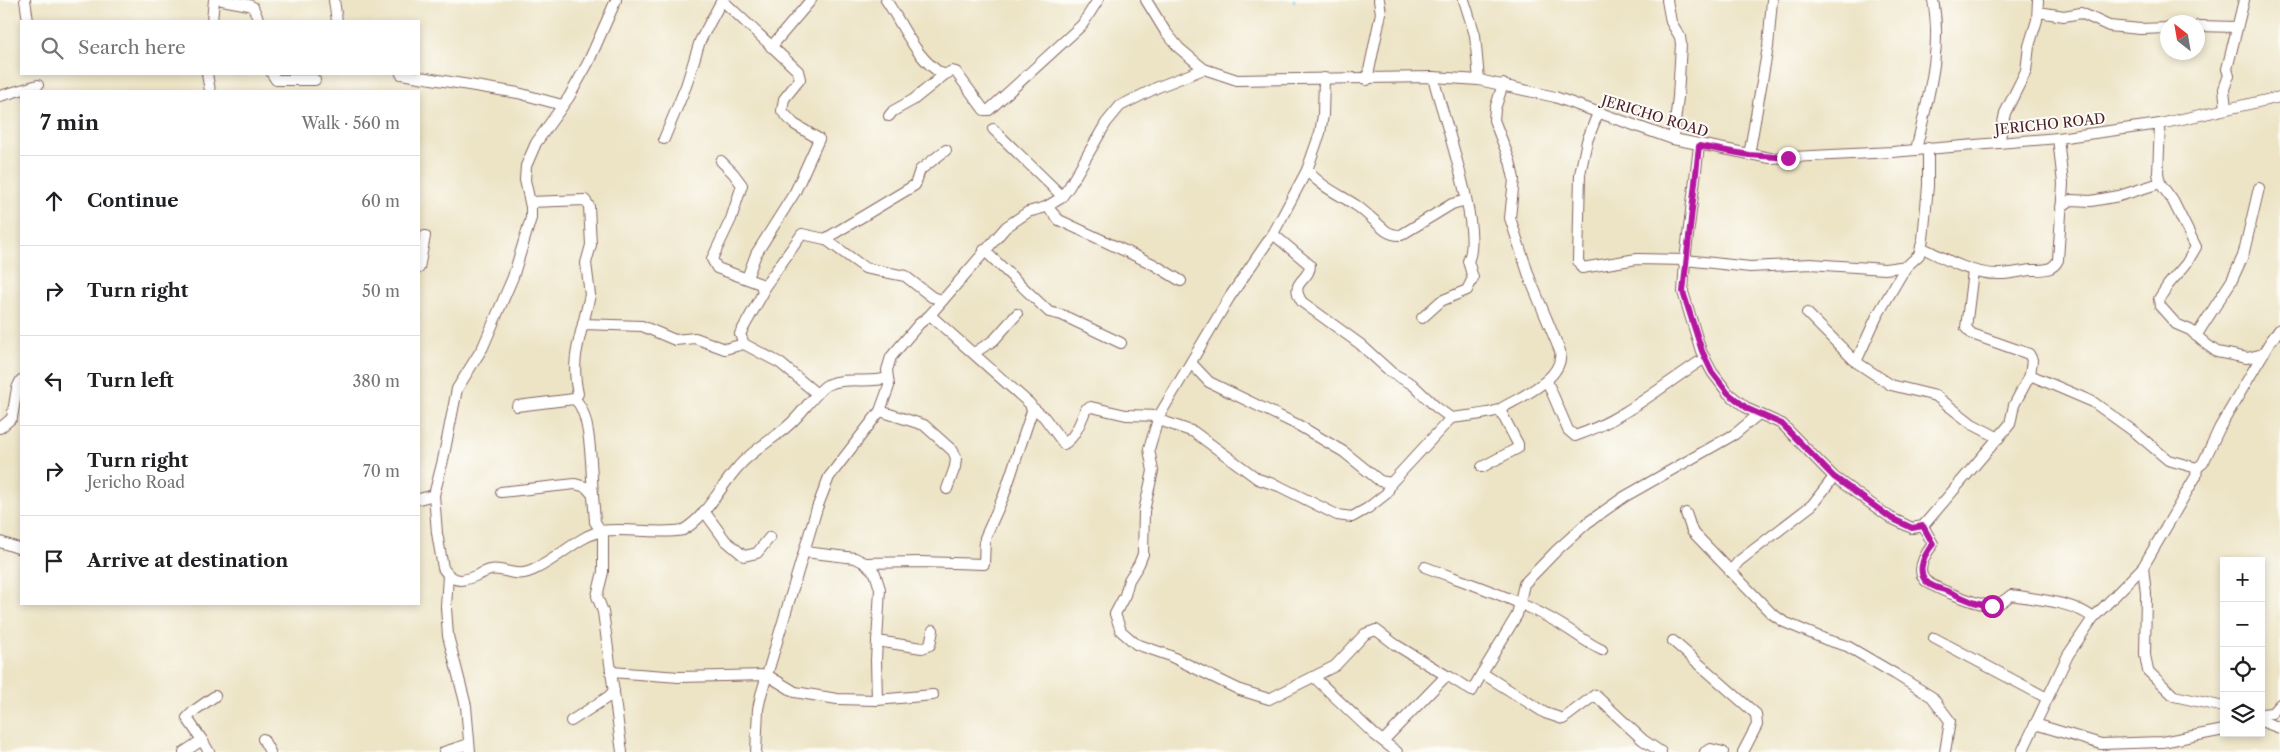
<!DOCTYPE html>
<html lang="en">
<head>
<meta charset="utf-8">
<style>
  :root { --surface:#fff; --page:#f2f2f2; --text:#202124; --muted:#757577; --line:#e0e0e0 }
  body { margin:0; font-family:"Libre Caslon Text",serif; background:var(--page); color:var(--text) }
  .controls { position:absolute; right:15px; bottom:15px; display:grid; overflow:hidden; border-radius:0px; box-shadow:0 2px 8px #0003 }
  .controls button { width:45px; height:45px; display:grid; place-items:center; padding:0; border:0; border-bottom:1px solid var(--line); background:var(--surface); color:var(--text); font:25px sans-serif }
  .compass { position:absolute; left:2160px; top:15px; width:45px; height:45px; border-radius:50%; background:var(--surface); box-shadow:0 2px 8px #0003; rotate:329deg }
  .stop { position:absolute; width:15px; height:15px; margin:-11px; border:4px solid #b5179e; border-radius:50%; background:#fff }
  .stop.end { background:#b5179e; border-color:#fff; box-shadow:0 1px 5px #0008 }
  .list { margin:0; padding:0; list-style:none }
  h2 { display:flex; justify-content:space-between; align-items:center; height:65px; margin:0; padding:0 20px; font-size:21px }
  h2 small { font-size:16px; font-weight:400; color:var(--muted) }
  .list li { display:grid; grid-template-columns:32px 1fr auto; gap:15px; align-items:center; box-sizing:border-box; height:90px; padding:0 20px; border-top:1px solid var(--line) }
  .list b { display:block; font-size:19px; white-space:nowrap }
  .list p { margin:0; font-size:16px; white-space:nowrap; color:var(--muted) }
  .list em { font-size:16px; font-style:normal; color:var(--muted) }
  .icon { flex:none; width:28px; height:28px; fill:none; stroke:currentColor; stroke-width:2; stroke-linecap:round; stroke-linejoin:round }
  .map { position:relative; flex:none; width:2280px; height:752px; overflow:hidden }
  .search { position:absolute; background:var(--surface); box-shadow:0 2px 8px #0003; left:20px; top:20px; width:400px; height:55px; display:flex; align-items:center; gap:12px; box-sizing:border-box; padding:0 18px; border-radius:0px; color:var(--muted); font-size:19px }
  .panel { position:absolute; background:var(--surface); box-shadow:0 2px 8px #0003; left:20px; top:90px; width:400px; height:515px; border-radius:0px }
  .map>svg:first-child { display:block }
  .lines { fill:none; stroke-linecap:round; stroke-linejoin:round }
  .stream { stroke:#59bed7; stroke-width:2.5 }
  .minor-casing { stroke:#836461; stroke-width:12 }
  .minor { stroke:#fff; stroke-width:10 }
  .route { stroke:#b5179e; stroke-width:6 }
  .labels { text-anchor:middle; dominant-baseline:central; stroke-width:4; stroke-linejoin:round; paint-order:stroke }
  .street-label { font-size:14px; fill:#4a1f2b; stroke:#fdfcf7 }
</style>
</head>
<body>
<div class="map">
<svg width="2280" height="752" viewBox="0 0 2280 752">
  <rect width="100%" height="100%" fill="#fdfcf7"/>
  <filter id="ink" filterUnits="userSpaceOnUse"><feTurbulence type="fractalNoise" baseFrequency=".02" numOctaves="2"/><feDisplacementMap in="SourceGraphic" scale="10" xChannelSelector="R" yChannelSelector="G"/><feConvolveMatrix kernelMatrix="1 2 1 2 8 2 1 2 1" color-interpolation-filters="sRGB"/></filter>
  <filter id="wash" filterUnits="userSpaceOnUse"><feTurbulence type="fractalNoise" baseFrequency=".0096" numOctaves="4" result="noise"/><feDisplacementMap in="SourceGraphic" scale="20" xChannelSelector="R" yChannelSelector="G"/><feGaussianBlur stdDeviation="1.12" result="paint"/><feColorMatrix in="noise" values="0 0 0 0 0 0 0 0 0 0 0 0 0 0 0 0 0 1.4 0 .05"/><feComposite in="paint" operator="in"/></filter>
  <g filter="url(#wash)">
    <rect width="100%" height="100%" fill="#ede4c6"/>
    <g class="lines">
      <!-- stream -->
      <polyline class="stream" points="1294,1 1294,0"/>
    </g>
  </g>
  <g filter="url(#ink)">
    <g class="lines">
      <!-- minor casing -->
      <g class="minor-casing">
        <g id="minor">
          <polyline points="25,0 28,21"/>
          <polyline points="222,0 249,5 253,7 259,21"/>
          <polyline points="334,0 337,21"/>
          <path d="M616,0L588,63L569,97L536,143L526,166L525,180L531,207V218L513,277L483,347L457,389L443,460L434,495L437,533L443,568C457,590 472,576 490,570C503,567 513,577 528,572C553,564 577,536 602,531C627,527 656,535 683,530C706,517 720,487 738,467C754,448 779,437 796,418C804,410 819,389 827,385C847,376 867,384 887,378"/>
          <polyline points="722,0 798,71 800,79 784,99 782,111 794,124 819,139 795,192 756,254 747,278"/>
          <path d="M886,0C903,25 916,60 944,75"/>
          <polyline points="1146,0 1165,31 1179,48 1204,69 1237,80 1433,77 1479,80 1555,97 1673,139 1770,158 1892,152 2058,138 2160,124 2280,97"/>
          <polyline points="1464,0 1475,35 1479,80"/>
          <polyline points="1667,0 1671,22 1680,37 1681,44 1678,97 1673,139"/>
          <polyline points="2038,12 2064,16 2081,13 2109,26 2140,29 2168,28"/>
          <polyline points="212,21 214,0"/>
          <polyline points="2198,26 2237,27"/>
          <polyline points="771,47 811,0"/>
          <polyline points="207,74 210,91"/>
          <polyline points="272,74 276,80 315,80"/>
          <polyline points="401,74 518,93 562,105"/>
          <polyline points="1324,78 1323,115 1320,133 1307,170 1273,234 1229,298 1159,416 1149,449 1153,471 1144,511 1143,554 1139,564 1129,580 1125,595 1115,614 1121,631 1136,644 1168,655 1240,690 1269,699 1335,666 1365,634 1376,630 1396,645 1447,676"/>
          <polyline points="1367,80 1381,13 1379,0"/>
          <polyline points="0,96 38,85"/>
          <polyline points="2226,109 2224,89 2229,75 2227,69 2244,0"/>
          <polyline points="1598,113 1587,141 1580,174 1578,261 1582,268 1637,259 1685,260 1750,267 1810,264 1885,269 1907,266"/>
          <polyline points="889,116 893,111 913,100 944,75 952,71 956,72 984,110 989,110 1082,25 1098,0"/>
          <polyline points="2160,124 2158,173 2160,183 2173,201 2196,247 2186,264 2168,285 2159,299 2160,306 2176,324 2190,330 2206,344 2217,352 2247,358 2263,354"/>
          <polyline points="993,129 1062,196"/>
          <polyline points="664,139 686,86 700,41 722,0"/>
          <polyline points="1999,143 2005,113 2026,71 2029,46 2037,20 2038,0"/>
          <polyline points="1699,146 1685,260 1683,292 1701,351 1712,372 1728,393 1748,409 1782,424 1834,477 1891,518 1912,528 1923,526 2010,424 2014,405 2030,375 2093,402 2136,433 2168,460 2197,468"/>
          <path d="M1916,150C1927,101 1943,51 1933,0"/>
          <polyline points="1749,155 1768,47 1772,0"/>
          <polyline points="721,161 733,173 742,185 731,219 712,259 717,268 761,284 763,293 740,334 744,344 780,363 817,394"/>
          <path d="M1307,170C1321,187 1339,194 1357,206C1368,214 1376,223 1386,231C1390,234 1396,235 1401,235L1452,204L1466,200"/>
          <polyline points="530,202 585,200 589,206 591,245 586,263 590,295 583,324"/>
          <polyline points="1050,205 1050,210 1059,220 1153,264 1181,281"/>
          <polyline points="2061,207 2071,200 2091,201 2119,196 2160,183"/>
          <polyline points="825,239 915,185 920,170 946,150"/>
          <path d="M1921,247C1945,259 1973,275 2000,274C2011,274 2021,271 2031,270C2042,270 2053,271 2058,260L2063,184L2058,138"/>
          <polyline points="984,250 1049,312 1062,315 1121,343"/>
          <polyline points="419,268 425,236"/>
          <polyline points="1973,271 1966,328 1972,334 2029,354 2032,360 2030,375"/>
          <polyline points="763,289 802,234 825,239 865,268 905,276 932,297 943,300"/>
          <polyline points="1807,313 1856,362 1877,316 1901,275 1907,266 1919,255 1923,239 1928,186 1928,148"/>
          <path d="M1422,318L1441,301L1467,290L1473,278L1468,261C1484,231 1442,114 1433,77"/>
          <polyline points="2196,336 2232,280 2243,256 2259,188"/>
          <polyline points="974,353 994,340 1017,314"/>
          <polyline points="1856,362 1891,385 1936,396 1972,424 1999,438"/>
          <polyline points="1191,363 1209,382 1298,425 1344,452 1380,481 1391,483"/>
          <path d="M1547,381L1568,430L1575,436C1623,420 1663,385 1705,358"/>
          <path d="M574,399L578,394C572,367 576,350 583,324L642,326L675,340L695,338L725,349L744,344"/>
          <path d="M517,406L574,399C592,411 591,473 593,495"/>
          <path d="M1032,407L1044,417L1064,444C1076,437 1081,420 1086,409L1091,407L1126,415L1159,416"/>
          <polyline points="880,411 924,425 953,451 956,458 955,467 947,489"/>
          <path d="M1451,418C1460,417 1495,413 1500,409C1520,397 1565,379 1560,351L1530,279L1510,218L1514,179L1510,161L1494,120L1495,109L1503,84"/>
          <path d="M1159,420L1194,432L1258,479L1279,486L1337,515L1352,517L1368,508L1387,493L1391,483L1451,418L1436,407L1412,384L1392,373L1360,344L1302,302C1288,281 1310,281 1310,265L1273,234"/>
          <polyline points="0,428 12,418 17,388 21,380"/>
          <polyline points="1482,467 1518,448 1518,444 1500,410"/>
          <polyline points="501,492 575,484 586,487 593,495 595,522 603,534 603,572 597,596 603,612 622,752"/>
          <polyline points="419,499 434,495"/>
          <polyline points="704,511 725,540 744,556 757,553 770,537"/>
          <polyline points="1686,513 1692,531 1771,613 1784,622 1827,640 1847,646 1895,674 1932,697 1950,721 1945,752"/>
          <path d="M1923,526L1933,544C1926,553 1916,568 1924,579C1929,587 1981,606 1991,605C1999,605 2005,600 2011,595C2035,599 2075,602 2093,618"/>
          <polyline points="0,542 21,549"/>
          <polyline points="805,552 855,558 865,563 875,573 880,589 876,660 877,700"/>
          <polyline points="865,563 921,562 984,564 985,538 1004,495 1032,411 1030,404 930,315"/>
          <path d="M1425,567C1470,584 1519,599 1560,624C1575,633 1587,643 1602,650"/>
          <polyline points="2143,567 2146,594 2145,655 2148,671 2174,696 2224,707"/>
          <polyline points="1730,572 1739,561 1812,505 1834,477"/>
          <polyline points="448,575 446,607 448,636 466,706 470,752"/>
          <polyline points="1934,638 2047,698"/>
          <polyline points="877,641 922,648 930,645 933,630"/>
          <polyline points="1673,641 1756,714 1757,725 1743,752"/>
          <polyline points="611,672 679,677 767,675 795,692 837,699 877,700 933,695"/>
          <polyline points="1482,673 1517,615 1524,584 1557,550 1587,523 1624,497 1735,434 1759,414"/>
          <polyline points="1315,678 1375,735 1397,752"/>
          <polyline points="2261,714 2272,713 2280,704"/>
          <polyline points="571,721 608,697 614,691"/>
          <polyline points="2261,721 2280,728"/>
          <polyline points="2035,724 2101,744 2162,742 2224,730"/>
          <polyline points="263,739 270,752"/>
          <polyline points="202,740 187,718 195,710 215,696"/>
          <polyline points="1383,741 1445,677 1450,677 1472,691 1482,673 1545,713 1563,719 1595,695 1643,740 1661,752"/>
          <polyline points="184,752 202,740 209,752"/>
          <polyline points="444,752 469,744"/>
          <polyline points="756,752 758,709 761,695 817,508 829,477 880,411 889,386 887,370 891,357 919,324 930,315 1006,227 1028,212 1046,207 1061,198 1069,187 1106,123 1120,106 1158,87 1204,69"/>
          <polyline points="1705,752 1711,749 1723,752"/>
          <polyline points="2022,752 2068,655 2093,618 2143,567 2196,476 2197,468 2203,463 2220,427 2270,342 2280,329"/>
        </g>
      </g>
      <!-- minor -->
      <use href="#minor" class="minor"/>
    </g>
  </g>
  <g class="lines" filter="url(#ink)">
    <!-- route -->
    <path class="route" d="M1788,158L1749,155L1699,146L1683,292L1702,351L1712,372L1728,393L1748,409L1782,424L1834,477L1891,518L1912,528L1923,526L1933,544C1922,557 1914,577 1933,586C1939,589 1946,590 1952,593C1966,599 1977,605 1992,606"/>
  </g>
  <g class="labels">
    <!-- street labels -->
    <g class="street-label">
      <text transform="translate(1655 116) rotate(17)">JERICHO ROAD</text>
      <text transform="translate(2050 124) rotate(-6)">JERICHO ROAD</text>
    </g>
  </g>
</svg>
<div class="controls">
<button>+</button>
<button>−</button>
<button><svg class="icon" aria-label="locate" viewBox="0 0 24 24"><circle cx="12" cy="12" r="6"/><path d="M12 2v4M12 18v4M2 12h4M18 12h4"/></svg></button>
<button><svg class="icon" aria-label="layers" viewBox="0 0 24 24"><path d="M12 4l9 5-9 5-9-5zM3 14l9 5 9-5"/></svg></button>
</div>
<svg class="compass" viewBox="-18 -18 36 36"><path d="M0-13l5 13h-10z" fill="#e53935"/><path d="M0 13l5-13h-10z" fill="#757577"/></svg>
<div class="stop" style="left:1992px;top:606px"></div>
<div class="stop end" style="left:1788px;top:158px"></div>
<div class="search"><svg class="icon" aria-label="search" viewBox="0 0 24 24"><circle cx="10" cy="10" r="6"/><path d="M15 15l6 6"/></svg>Search here</div>
<section class="panel">
<h2>7 min<small>Walk · 560 m</small></h2>
<ul class="list">
<li><svg class="icon" aria-label="ahead" viewBox="0 0 24 24"><path d="M12 20V5M6 11l6-6 6 6"/></svg><div><b>Continue</b></div><em>60 m</em></li>
<li><svg class="icon" aria-label="right" viewBox="0 0 24 24"><path d="M7 20v-9h11M14 6l5 5-5 5"/></svg><div><b>Turn right</b></div><em>50 m</em></li>
<li><svg class="icon" aria-label="left" viewBox="0 0 24 24"><path d="M17 20v-9H6M10 6l-5 5 5 5"/></svg><div><b>Turn left</b></div><em>380 m</em></li>
<li><svg class="icon" aria-label="right" viewBox="0 0 24 24"><path d="M7 20v-9h11M14 6l5 5-5 5"/></svg><div><b>Turn right</b><p>Jericho Road</p></div><em>70 m</em></li>
<li><svg class="icon" aria-label="arrive" viewBox="0 0 24 24"><path d="M6 21V4h12l-3 4 3 4H6"/></svg><div><b>Arrive at destination</b></div></li>
</ul>
</section>
</div>
</body>
</html>
